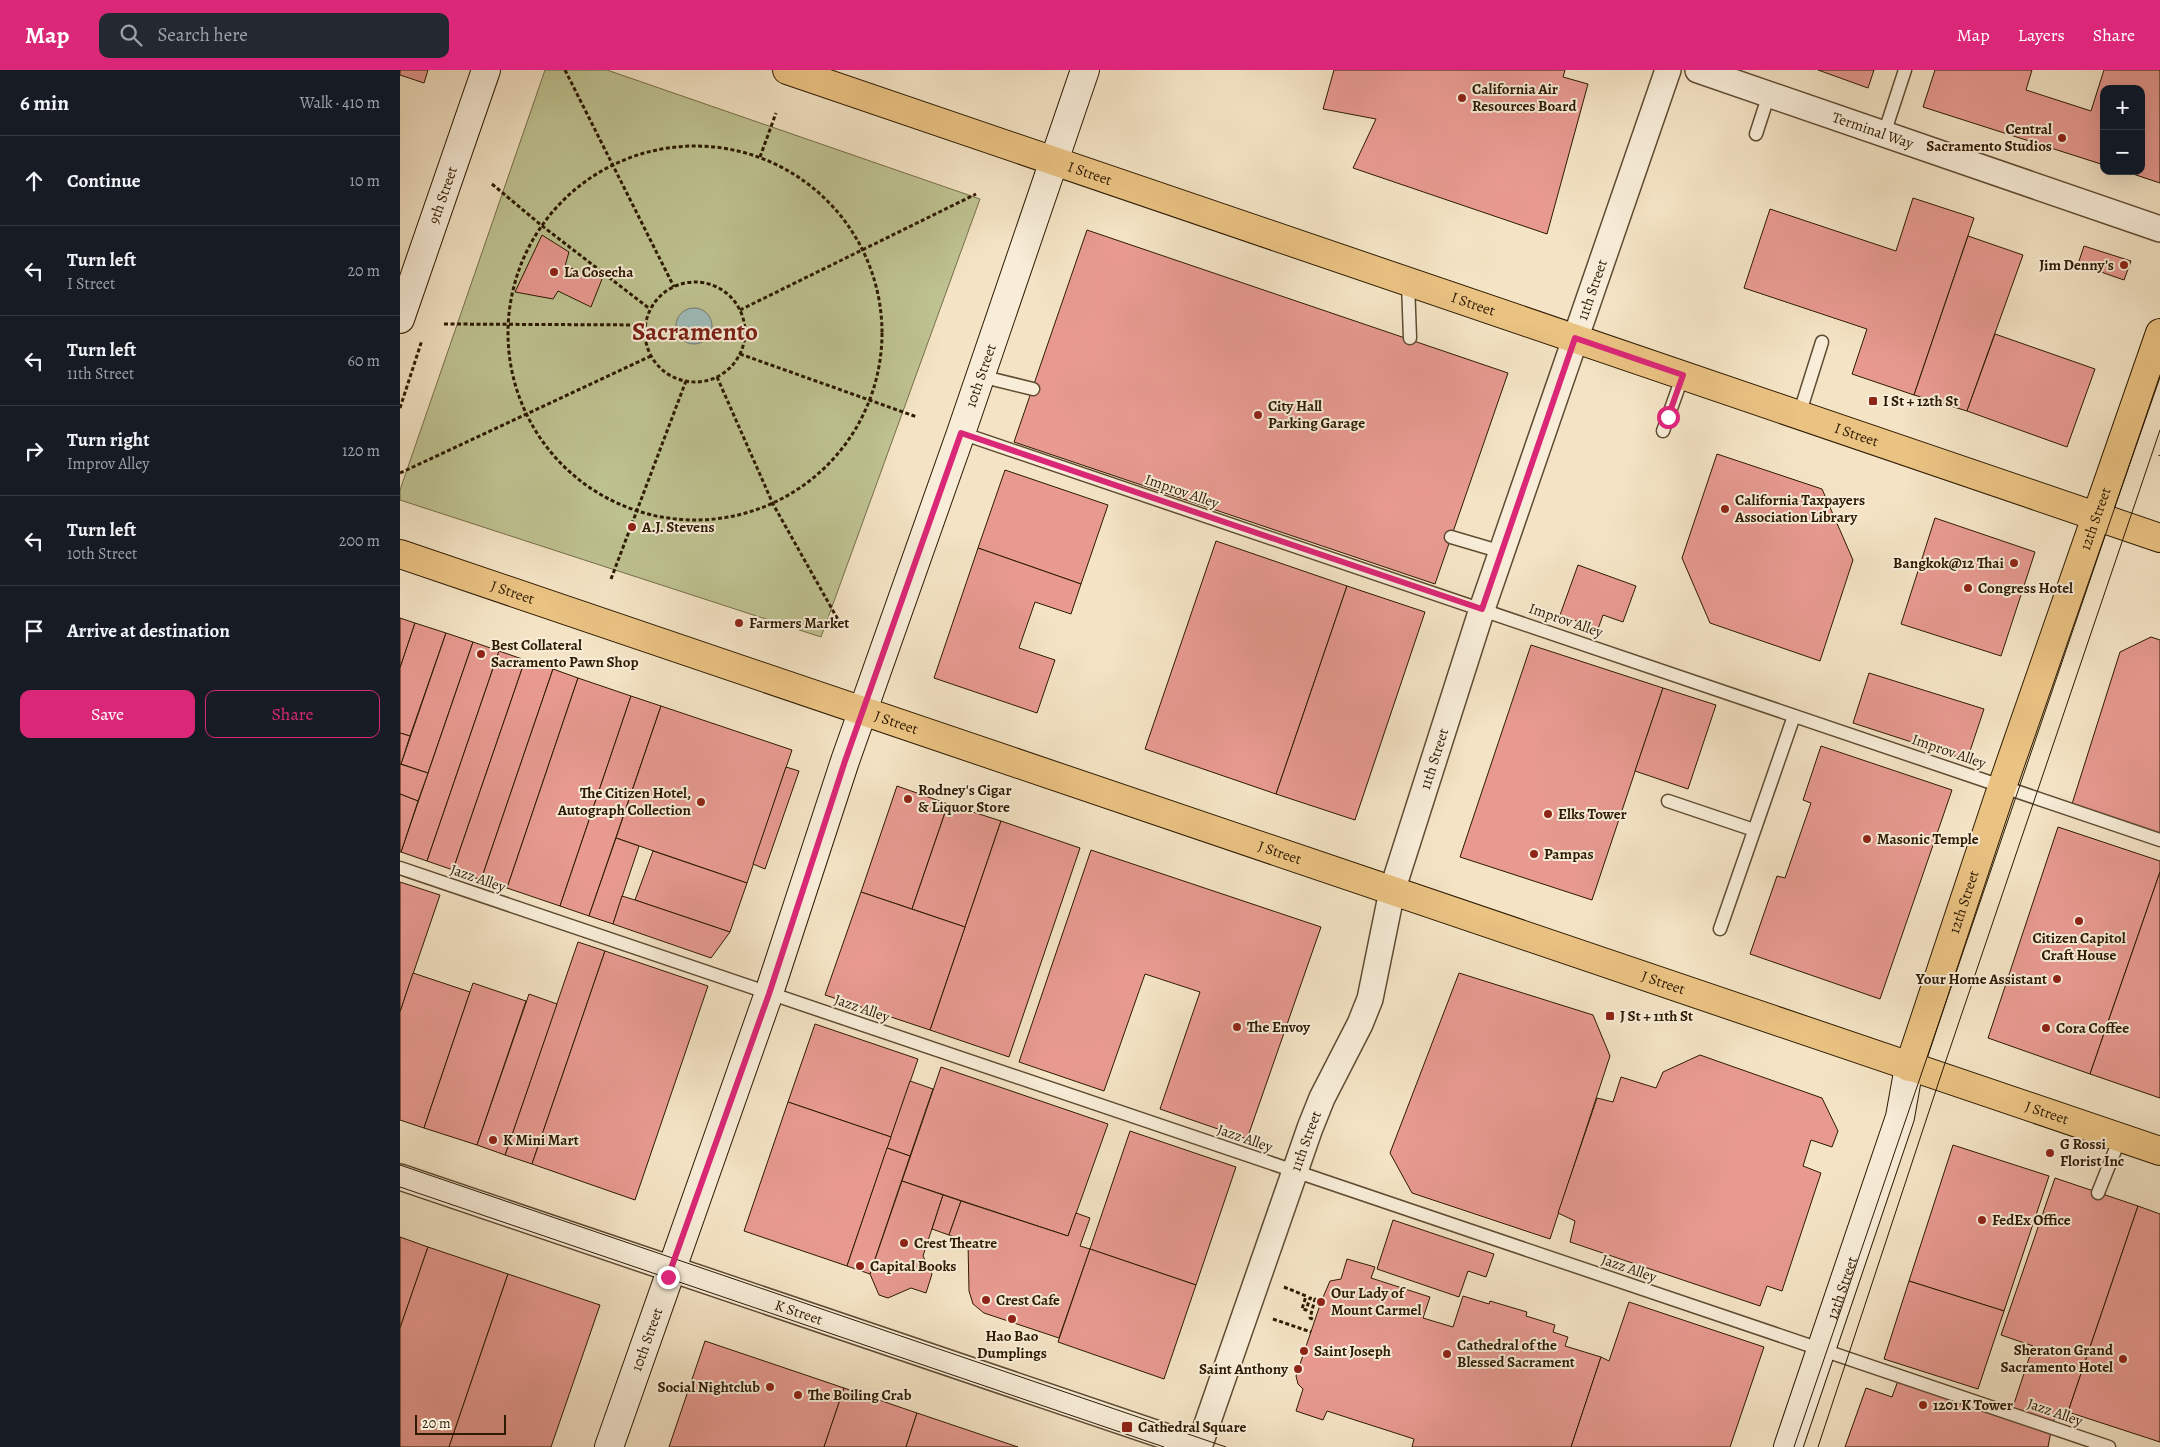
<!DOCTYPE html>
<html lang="en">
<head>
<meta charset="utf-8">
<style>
  :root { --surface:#171b24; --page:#242831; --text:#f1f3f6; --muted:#9ea1a6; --line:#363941; --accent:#db2777 }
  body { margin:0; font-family:Alegreya,serif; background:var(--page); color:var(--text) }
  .controls { position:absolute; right:15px; top:15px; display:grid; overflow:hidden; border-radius:10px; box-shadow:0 5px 20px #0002 }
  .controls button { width:45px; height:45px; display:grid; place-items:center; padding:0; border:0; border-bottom:1px solid var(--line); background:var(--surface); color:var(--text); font:25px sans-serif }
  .scale { position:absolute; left:15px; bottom:12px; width:91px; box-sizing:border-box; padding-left:5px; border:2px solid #2d1a01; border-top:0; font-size:14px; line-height:18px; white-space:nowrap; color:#2d1a01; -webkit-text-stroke:4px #f8edd9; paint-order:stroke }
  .stop { position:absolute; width:15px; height:15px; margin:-11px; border:4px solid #db2777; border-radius:50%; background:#fff }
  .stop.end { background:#db2777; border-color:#fff; box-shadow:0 1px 5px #0008 }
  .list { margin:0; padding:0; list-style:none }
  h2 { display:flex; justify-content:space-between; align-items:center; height:65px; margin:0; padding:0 20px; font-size:21px }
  h2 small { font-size:16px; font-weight:400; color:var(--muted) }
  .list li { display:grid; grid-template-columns:32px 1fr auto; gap:15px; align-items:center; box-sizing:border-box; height:90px; padding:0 20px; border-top:1px solid var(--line) }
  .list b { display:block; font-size:19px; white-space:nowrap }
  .list p { margin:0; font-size:16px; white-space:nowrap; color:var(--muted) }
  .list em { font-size:16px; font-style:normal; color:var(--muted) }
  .actions { display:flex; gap:10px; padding:15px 20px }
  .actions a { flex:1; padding:11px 0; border:1px solid var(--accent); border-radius:10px; text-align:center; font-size:18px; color:var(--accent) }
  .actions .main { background:var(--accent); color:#fff }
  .icon { flex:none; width:28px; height:28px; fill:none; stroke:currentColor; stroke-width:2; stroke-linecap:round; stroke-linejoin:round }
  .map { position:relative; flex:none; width:1760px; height:1377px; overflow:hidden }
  header { display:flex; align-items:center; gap:30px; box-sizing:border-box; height:70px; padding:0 25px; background:var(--accent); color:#fff }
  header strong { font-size:24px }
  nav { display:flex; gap:28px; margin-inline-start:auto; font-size:18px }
  .search { width:350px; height:45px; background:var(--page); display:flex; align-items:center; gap:12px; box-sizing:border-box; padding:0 18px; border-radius:10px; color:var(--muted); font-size:19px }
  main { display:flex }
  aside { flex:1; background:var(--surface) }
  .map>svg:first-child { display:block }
  .green { fill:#bfc392; stroke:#766e4a }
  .water { fill:#9ebdbb; stroke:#717c71 }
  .building { fill:#e89a91; stroke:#2d1a01 }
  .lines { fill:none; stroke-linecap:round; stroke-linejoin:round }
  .lane-casing { stroke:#5f4c32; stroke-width:15 }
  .street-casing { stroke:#5f4c32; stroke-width:28 }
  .secondary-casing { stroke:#2d1a01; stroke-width:30 }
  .primary-casing { stroke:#2d1a01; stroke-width:30 }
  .path { stroke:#2d1a01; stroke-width:3; stroke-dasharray:4 2.5; stroke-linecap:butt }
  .lane { stroke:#f8edd9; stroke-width:12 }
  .street { stroke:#f8edd9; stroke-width:25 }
  .secondary { stroke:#f8edd9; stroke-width:28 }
  .primary { stroke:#eac282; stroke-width:28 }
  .tram { stroke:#2d1a01; stroke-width:1 }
  .route { stroke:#db2777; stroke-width:6 }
  .poi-dot { fill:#8f2418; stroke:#f8edd9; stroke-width:2 }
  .labels { text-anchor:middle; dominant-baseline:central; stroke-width:4; stroke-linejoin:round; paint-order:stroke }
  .poi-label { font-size:15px; font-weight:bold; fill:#2d1a01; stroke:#f8edd9; text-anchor:start }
  .street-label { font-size:15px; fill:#2d1a01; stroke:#f8edd9 }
  .town-label { font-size:25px; font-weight:bold; fill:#7a1f14; stroke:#f8edd9 }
</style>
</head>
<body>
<header>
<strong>Map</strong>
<div class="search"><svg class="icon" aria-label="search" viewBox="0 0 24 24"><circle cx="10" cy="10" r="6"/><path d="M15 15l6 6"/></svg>Search here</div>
<nav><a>Map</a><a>Layers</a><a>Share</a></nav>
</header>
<main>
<aside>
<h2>6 min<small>Walk · 410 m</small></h2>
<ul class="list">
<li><svg class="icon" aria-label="ahead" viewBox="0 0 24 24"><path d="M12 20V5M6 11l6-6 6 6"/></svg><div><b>Continue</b></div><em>10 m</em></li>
<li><svg class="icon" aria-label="left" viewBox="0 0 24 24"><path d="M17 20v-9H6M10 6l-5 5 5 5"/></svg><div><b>Turn left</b><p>I Street</p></div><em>20 m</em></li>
<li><svg class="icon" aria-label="left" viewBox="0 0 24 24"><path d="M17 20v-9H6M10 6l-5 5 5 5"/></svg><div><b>Turn left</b><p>11th Street</p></div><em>60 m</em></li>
<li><svg class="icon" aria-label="right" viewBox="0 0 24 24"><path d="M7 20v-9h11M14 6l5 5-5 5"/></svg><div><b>Turn right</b><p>Improv Alley</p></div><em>120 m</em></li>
<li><svg class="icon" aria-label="left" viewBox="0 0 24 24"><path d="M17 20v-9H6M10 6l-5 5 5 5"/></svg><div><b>Turn left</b><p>10th Street</p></div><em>200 m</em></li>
<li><svg class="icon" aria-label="arrive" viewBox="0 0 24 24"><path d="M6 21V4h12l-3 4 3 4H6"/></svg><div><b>Arrive at destination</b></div></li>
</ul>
<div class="actions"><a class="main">Save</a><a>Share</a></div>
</aside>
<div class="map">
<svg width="1760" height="1377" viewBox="0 0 1760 1377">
  <rect width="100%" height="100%" fill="#f4e4c5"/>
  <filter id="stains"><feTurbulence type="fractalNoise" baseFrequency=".004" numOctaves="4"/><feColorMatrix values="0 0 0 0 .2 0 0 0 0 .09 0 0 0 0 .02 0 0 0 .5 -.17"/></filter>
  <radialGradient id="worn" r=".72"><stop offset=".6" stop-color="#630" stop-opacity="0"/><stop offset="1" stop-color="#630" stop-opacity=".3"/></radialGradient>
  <!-- green -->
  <polygon class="green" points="145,0 207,0 580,129 421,567 0,430 0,420"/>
  <!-- water -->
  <circle class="water" cx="294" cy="256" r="18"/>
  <!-- building -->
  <g class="building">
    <polygon points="0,0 28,0 24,13 0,5"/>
    <polygon points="934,0 1165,0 1163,7 1188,14 1147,164 953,98 976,49 923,39"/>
    <polygon points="1418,0 1474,0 1468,18"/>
    <polygon points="1535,0 1632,0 1626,20 1691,41 1704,0 1760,0 1760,113 1724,101 1741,101 1741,19 1704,19 1704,95 1523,37"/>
    <polygon points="1513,128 1574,148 1514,325 1452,304 1467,259 1344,218 1370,139 1496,181"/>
    <polygon points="687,160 1108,303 1035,514 614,372"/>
    <polygon points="142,165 169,182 165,196 202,209 191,237 158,221 153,229 115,222"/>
    <polygon points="1568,166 1623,185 1567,341 1514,325"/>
    <polygon points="1684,176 1731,191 1724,210 1678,194"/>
    <polygon points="1595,264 1695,299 1667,377 1567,341"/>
    <polygon points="1317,384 1422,419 1453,490 1420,591 1310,553 1282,488"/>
    <polygon points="605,400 708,435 681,514 578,478"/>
    <polygon points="1535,448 1635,482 1601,586 1501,554"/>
    <polygon points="816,471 947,516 876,724 745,679"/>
    <polygon points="578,478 681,514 671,544 635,532 619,578 655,590 637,643 534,608"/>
    <polygon points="1178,495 1236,516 1223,552 1203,545 1198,559 1160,545"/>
    <polygon points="947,516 1025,542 955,750 876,724"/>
    <polygon points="0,548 15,553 0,598"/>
    <polygon points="15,553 46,563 10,666 0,663 0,598"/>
    <polygon points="46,563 73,572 28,703 1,694"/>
    <polygon points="1751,567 1760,570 1760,765 1672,734 1720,582"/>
    <polygon points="73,572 99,581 27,791 1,782"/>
    <polygon points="1131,575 1263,618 1192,830 1060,787"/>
    <polygon points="99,581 125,590 53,800 27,791"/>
    <polygon points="125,590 153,599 81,810 53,800"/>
    <polygon points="153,599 178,608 107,818 81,810"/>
    <polygon points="1469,603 1584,639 1567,690 1453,653"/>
    <polygon points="178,608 231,626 160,836 107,818"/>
    <polygon points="1263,618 1316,635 1288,719 1235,701"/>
    <polygon points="231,626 261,636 189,846 160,836"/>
    <polygon points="261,636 392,680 347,813 216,768"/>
    <polygon points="0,663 10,666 1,694 0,694"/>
    <polygon points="1421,676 1552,720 1480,929 1350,884 1377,806 1385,808 1411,733 1403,730"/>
    <polygon points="0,694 28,703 18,731 0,724"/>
    <polygon points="386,697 399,701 365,799 353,794"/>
    <polygon points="497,716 548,734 512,839 461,822"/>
    <polygon points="0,724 18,731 1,782 0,782"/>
    <polygon points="548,734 601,751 565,857 512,839"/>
    <polygon points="601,751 680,778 609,987 530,960"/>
    <polygon points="1658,757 1760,791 1760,802 1690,1004 1588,968"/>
    <polygon points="216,768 239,776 213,854 189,846"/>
    <polygon points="691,780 921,857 847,1069 760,1039 800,922 745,904 704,1021 619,992"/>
    <polygon points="253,781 347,813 330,862 235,830"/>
    <polygon points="1760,802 1760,1028 1690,1004"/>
    <polygon points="0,812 40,825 0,942"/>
    <polygon points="461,822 565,857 530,960 425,925"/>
    <polygon points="222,826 235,830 330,862 311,888 213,854"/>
    <polygon points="178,872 205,881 132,1094 105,1085"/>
    <polygon points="205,881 308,916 235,1130 132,1094"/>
    <polygon points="13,903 70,922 24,1058 0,1050 0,942"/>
    <polygon points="1059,903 1193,945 1210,986 1150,1169 1012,1123 990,1083"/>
    <polygon points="73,913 126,931 77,1075 24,1058"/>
    <polygon points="129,924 157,934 105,1085 77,1075"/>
    <polygon points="415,954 518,989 491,1067 388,1032"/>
    <polygon points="1300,985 1422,1028 1438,1061 1432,1077 1411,1070 1403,1096 1421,1103 1382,1221 1367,1216 1360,1236 1170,1172 1175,1151 1158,1143 1197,1028 1213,1032 1221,1007 1256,1018 1263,1002"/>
    <polygon points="541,997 708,1054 668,1166 502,1111"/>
    <polygon points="510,1011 533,1019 510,1086 487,1078"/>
    <polygon points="388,1032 491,1067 447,1196 344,1161"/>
    <polygon points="730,1061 836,1097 796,1215 690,1179"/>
    <polygon points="1553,1075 1649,1106 1604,1241 1509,1211"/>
    <polygon points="487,1078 510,1086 470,1204 447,1196"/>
    <polygon points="1655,1108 1738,1136 1668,1342 1658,1338 1652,1356 1611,1343 1633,1276 1601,1265"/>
    <polygon points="502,1111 543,1125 523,1186 532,1204 526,1223 511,1218 488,1228 479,1225 470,1204"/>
    <polygon points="543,1125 561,1131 549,1165 532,1159"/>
    <polygon points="561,1131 668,1166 676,1143 690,1148 680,1176 690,1179 659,1268 584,1243 573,1234 569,1221 568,1172 549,1165"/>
    <polygon points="1738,1136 1760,1144 1760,1372 1668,1342"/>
    <polygon points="993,1150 1094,1184 1086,1207 1068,1201 1059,1227 977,1199"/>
    <polygon points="0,1167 28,1177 0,1258"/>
    <polygon points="28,1177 108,1204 49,1377 0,1377 0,1258"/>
    <polygon points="690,1179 796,1215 764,1309 658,1272"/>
    <polygon points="947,1189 975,1197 971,1208 1030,1227 1023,1248 1053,1257 1063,1226 1089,1234 1090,1231 1127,1242 1126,1246 1155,1255 1153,1262 1168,1267 1165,1276 1201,1287 1171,1377 1012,1377 1014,1369 927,1341 923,1350 896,1341 903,1319 898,1314 896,1306 921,1232 930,1211 941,1209"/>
    <polygon points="108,1204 200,1235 151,1377 49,1377"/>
    <polygon points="1509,1211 1604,1241 1578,1319 1484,1289"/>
    <polygon points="1229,1232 1364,1277 1330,1377 1171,1377 1201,1287 1209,1291"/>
    <polygon points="305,1271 444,1318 424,1377 269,1377"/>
    <polygon points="1499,1308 1652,1356 1648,1377 1445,1377 1466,1318 1492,1327"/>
    <polygon points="444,1318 517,1343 506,1377 424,1377"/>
    <polygon points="517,1343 618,1377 506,1377"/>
  </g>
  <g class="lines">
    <!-- lane casing -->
    <g class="lane-casing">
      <g id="lane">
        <polyline points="1356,64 1369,24"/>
        <polyline points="1484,64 1505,0"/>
        <polyline points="1008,213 1010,268"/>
        <polyline points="580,306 633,319"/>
        <polyline points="1399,345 1422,272"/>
        <polyline points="1263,361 1283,305"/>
        <polyline points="561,363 1760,770"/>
        <polyline points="1051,467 1102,482"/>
        <polyline points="1268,731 1354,760"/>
        <polyline points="0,798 1709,1377"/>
        <polyline points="1320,859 1394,646"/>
        <polyline points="1698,1123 1720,1068"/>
      </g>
    </g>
    <!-- street casing -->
    <g class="street-casing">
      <g id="street">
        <path id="s1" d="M1298,0L1760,159"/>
        <path id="s2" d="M0,1107L797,1377"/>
        <path id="s3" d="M799,1377L910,1058L922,1028L960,954L970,929L992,821L1082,539L1268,0"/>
      </g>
    </g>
    <!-- secondary casing -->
    <g class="secondary-casing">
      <g id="secondary">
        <path id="s4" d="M0,249L86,0"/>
        <path id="s5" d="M209,1377L369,923L445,691L561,363L685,0"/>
        <path id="s6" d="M1388,1377L1500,1047L1509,997"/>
      </g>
    </g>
    <!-- primary casing -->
    <g class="primary-casing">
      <g id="primary">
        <path id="s7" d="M387,0L1760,468"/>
        <path id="s8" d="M0,484L1760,1081"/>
        <path id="s9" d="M1509,997L1602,717L1760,263"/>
      </g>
    </g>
    <!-- path -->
    <g class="path">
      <polyline points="165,0 274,217"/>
      <circle cx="295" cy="263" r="187"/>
      <polyline points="360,87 376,43"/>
      <polyline points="92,114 141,155 250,239"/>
      <circle cx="295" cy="262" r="50"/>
      <polyline points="340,240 576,124"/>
      <polyline points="44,254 245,255"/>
      <polyline points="340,284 517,347"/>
      <polyline points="317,307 373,434 441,555"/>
      <polyline points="0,338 22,270"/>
      <polyline points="1760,386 1760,385"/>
      <polyline points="0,403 251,286"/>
      <polyline points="211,509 286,311"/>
      <polyline points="884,1217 906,1226 902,1239 906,1240 910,1228 915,1229 910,1248 915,1250"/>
      <polyline points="873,1249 911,1262"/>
    </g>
    <!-- lane -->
    <use href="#lane" class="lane"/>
    <!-- street -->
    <use href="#street" class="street"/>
    <!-- secondary -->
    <use href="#secondary" class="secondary"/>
    <!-- primary -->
    <use href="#primary" class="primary"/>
    <!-- tram -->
    <g class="tram">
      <polyline points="0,1095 826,1377"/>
      <polyline points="0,1117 764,1377"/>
      <polyline points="1394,1377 1760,305"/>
      <polyline points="1418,1377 1540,1008 1760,360"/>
    </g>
  </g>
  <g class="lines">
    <!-- route -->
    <polyline class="route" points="268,1207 369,924 445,691 561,363 1082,539 1175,268 1283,305 1268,347"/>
  </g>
  <!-- markers -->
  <g class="poi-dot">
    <circle cx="1062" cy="28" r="5"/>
    <circle cx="1662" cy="68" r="5"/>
    <circle cx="1724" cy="195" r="5"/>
    <circle cx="154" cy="202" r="5"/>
    <rect x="1468" y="326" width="10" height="10" rx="2.5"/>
    <circle cx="858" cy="345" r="5"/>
    <circle cx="1325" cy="439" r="5"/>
    <circle cx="232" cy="457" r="5"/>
    <circle cx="1614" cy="493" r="5"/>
    <circle cx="1568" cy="518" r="5"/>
    <circle cx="339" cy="553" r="5"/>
    <circle cx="81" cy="584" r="5"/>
    <circle cx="508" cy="729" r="5"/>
    <circle cx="301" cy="732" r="5"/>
    <circle cx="1148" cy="744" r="5"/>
    <circle cx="1467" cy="769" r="5"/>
    <circle cx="1134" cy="784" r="5"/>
    <circle cx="1679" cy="851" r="5"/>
    <circle cx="1657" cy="909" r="5"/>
    <rect x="1205" y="941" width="10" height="10" rx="2.5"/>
    <circle cx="837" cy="957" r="5"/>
    <circle cx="1646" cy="958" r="5"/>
    <circle cx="93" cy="1070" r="5"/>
    <circle cx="1650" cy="1083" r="5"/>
    <circle cx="1582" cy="1150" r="5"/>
    <circle cx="504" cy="1173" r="5"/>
    <circle cx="460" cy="1196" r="5"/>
    <circle cx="586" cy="1230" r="5"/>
    <circle cx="921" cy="1232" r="5"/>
    <circle cx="612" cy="1249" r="5"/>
    <circle cx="904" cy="1281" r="5"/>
    <circle cx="1047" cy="1284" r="5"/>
    <circle cx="1723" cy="1289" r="5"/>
    <circle cx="898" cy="1299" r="5"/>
    <circle cx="370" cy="1317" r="5"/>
    <circle cx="398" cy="1325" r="5"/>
    <circle cx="1523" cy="1335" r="5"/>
    <rect x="721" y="1351" width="12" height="12" rx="2.5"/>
  </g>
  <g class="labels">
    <!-- poi labels -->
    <g class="poi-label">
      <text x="1072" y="19">California Air<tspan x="1072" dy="17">Resources Board</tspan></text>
      <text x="1652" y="59" text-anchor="end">Central<tspan x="1652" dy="17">Sacramento Studios</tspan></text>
      <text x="1714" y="195" text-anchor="end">Jim Denny's</text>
      <text x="164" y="202">La Cosecha</text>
      <text x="1483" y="331">I St + 12th St</text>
      <text x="868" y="336">City Hall<tspan x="868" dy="17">Parking Garage</tspan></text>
      <text x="1335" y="430">California Taxpayers<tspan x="1335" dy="17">Association Library</tspan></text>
      <text x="242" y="457">A.J. Stevens</text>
      <text x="1604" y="493" text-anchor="end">Bangkok@12 Thai</text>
      <text x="1578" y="518">Congress Hotel</text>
      <text x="349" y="553">Farmers Market</text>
      <text x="91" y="575">Best Collateral<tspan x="91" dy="17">Sacramento Pawn Shop</tspan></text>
      <text x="518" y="720">Rodney's Cigar<tspan x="518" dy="17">&amp; Liquor Store</tspan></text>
      <text x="291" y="723" text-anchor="end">The Citizen Hotel,<tspan x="291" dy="17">Autograph Collection</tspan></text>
      <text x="1158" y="744">Elks Tower</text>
      <text x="1477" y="769">Masonic Temple</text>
      <text x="1144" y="784">Pampas</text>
      <text x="1679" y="868" text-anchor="middle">Citizen Capitol<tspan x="1679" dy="17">Craft House</tspan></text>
      <text x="1647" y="909" text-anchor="end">Your Home Assistant</text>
      <text x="1220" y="946">J St + 11th St</text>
      <text x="847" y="957">The Envoy</text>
      <text x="1656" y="958">Cora Coffee</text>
      <text x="103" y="1070">K Mini Mart</text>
      <text x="1660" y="1074">G Rossi<tspan x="1660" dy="17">Florist Inc</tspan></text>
      <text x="1592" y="1150">FedEx Office</text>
      <text x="514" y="1173">Crest Theatre</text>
      <text x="470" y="1196">Capital Books</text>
      <text x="931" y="1223">Our Lady of<tspan x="931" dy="17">Mount Carmel</tspan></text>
      <text x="596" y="1230">Crest Cafe</text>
      <text x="612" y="1266" text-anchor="middle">Hao Bao<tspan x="612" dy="17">Dumplings</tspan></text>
      <text x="1057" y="1275">Cathedral of the<tspan x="1057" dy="17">Blessed Sacrament</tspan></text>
      <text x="1713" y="1280" text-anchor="end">Sheraton Grand<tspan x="1713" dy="17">Sacramento Hotel</tspan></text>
      <text x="914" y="1281">Saint Joseph</text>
      <text x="888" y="1299" text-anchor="end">Saint Anthony</text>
      <text x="360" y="1317" text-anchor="end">Social Nightclub</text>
      <text x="408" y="1325">The Boiling Crab</text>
      <text x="1533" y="1335">1201 K Tower</text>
      <text x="738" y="1357">Cathedral Square</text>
    </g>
    <!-- street labels -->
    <g class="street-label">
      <text stroke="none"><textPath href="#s1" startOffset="185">Terminal Way</textPath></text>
      <text stroke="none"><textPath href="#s7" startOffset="320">I Street</textPath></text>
      <text stroke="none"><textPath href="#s4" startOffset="131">9th Street</textPath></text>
      <text stroke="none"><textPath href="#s3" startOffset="1224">11th Street</textPath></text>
      <text stroke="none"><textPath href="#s7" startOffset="725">I Street</textPath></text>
      <text stroke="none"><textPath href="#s5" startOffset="1134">10th Street</textPath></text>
      <text stroke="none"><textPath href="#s7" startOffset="1130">I Street</textPath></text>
      <text transform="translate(782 421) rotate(19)">Improv Alley</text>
      <text stroke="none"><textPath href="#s9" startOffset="579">12th Street</textPath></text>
      <text stroke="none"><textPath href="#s8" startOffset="119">J Street</textPath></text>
      <text transform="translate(1166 550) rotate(19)">Improv Alley</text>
      <text stroke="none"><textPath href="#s8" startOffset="524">J Street</textPath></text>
      <text transform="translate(1549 681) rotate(19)">Improv Alley</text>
      <text stroke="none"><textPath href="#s3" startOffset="729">11th Street</textPath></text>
      <text stroke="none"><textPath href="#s8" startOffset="929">J Street</textPath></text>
      <text transform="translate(78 808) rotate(19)">Jazz Alley</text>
      <text stroke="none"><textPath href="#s9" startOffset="174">12th Street</textPath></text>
      <text stroke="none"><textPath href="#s8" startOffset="1334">J Street</textPath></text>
      <text transform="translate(462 938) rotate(19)">Jazz Alley</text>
      <text stroke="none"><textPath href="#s8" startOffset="1739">J Street</textPath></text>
      <text transform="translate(845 1068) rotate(19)">Jazz Alley</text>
      <text stroke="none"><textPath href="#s3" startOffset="324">11th Street</textPath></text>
      <text transform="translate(1229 1198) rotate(19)">Jazz Alley</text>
      <text stroke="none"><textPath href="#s6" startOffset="168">12th Street</textPath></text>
      <text stroke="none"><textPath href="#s2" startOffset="421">K Street</textPath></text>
      <text stroke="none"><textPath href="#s5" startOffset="114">10th Street</textPath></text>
      <text transform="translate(1655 1342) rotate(19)">Jazz Alley</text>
    </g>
    <!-- town labels -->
    <g class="town-label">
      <text x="295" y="262">Sacramento</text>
    </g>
  </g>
  <rect width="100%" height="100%" filter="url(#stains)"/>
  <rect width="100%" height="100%" fill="url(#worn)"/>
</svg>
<div class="controls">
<button>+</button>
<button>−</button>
</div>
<div class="scale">20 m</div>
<div class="stop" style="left:1268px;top:347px"></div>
<div class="stop end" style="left:268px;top:1207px"></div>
</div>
</main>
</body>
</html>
